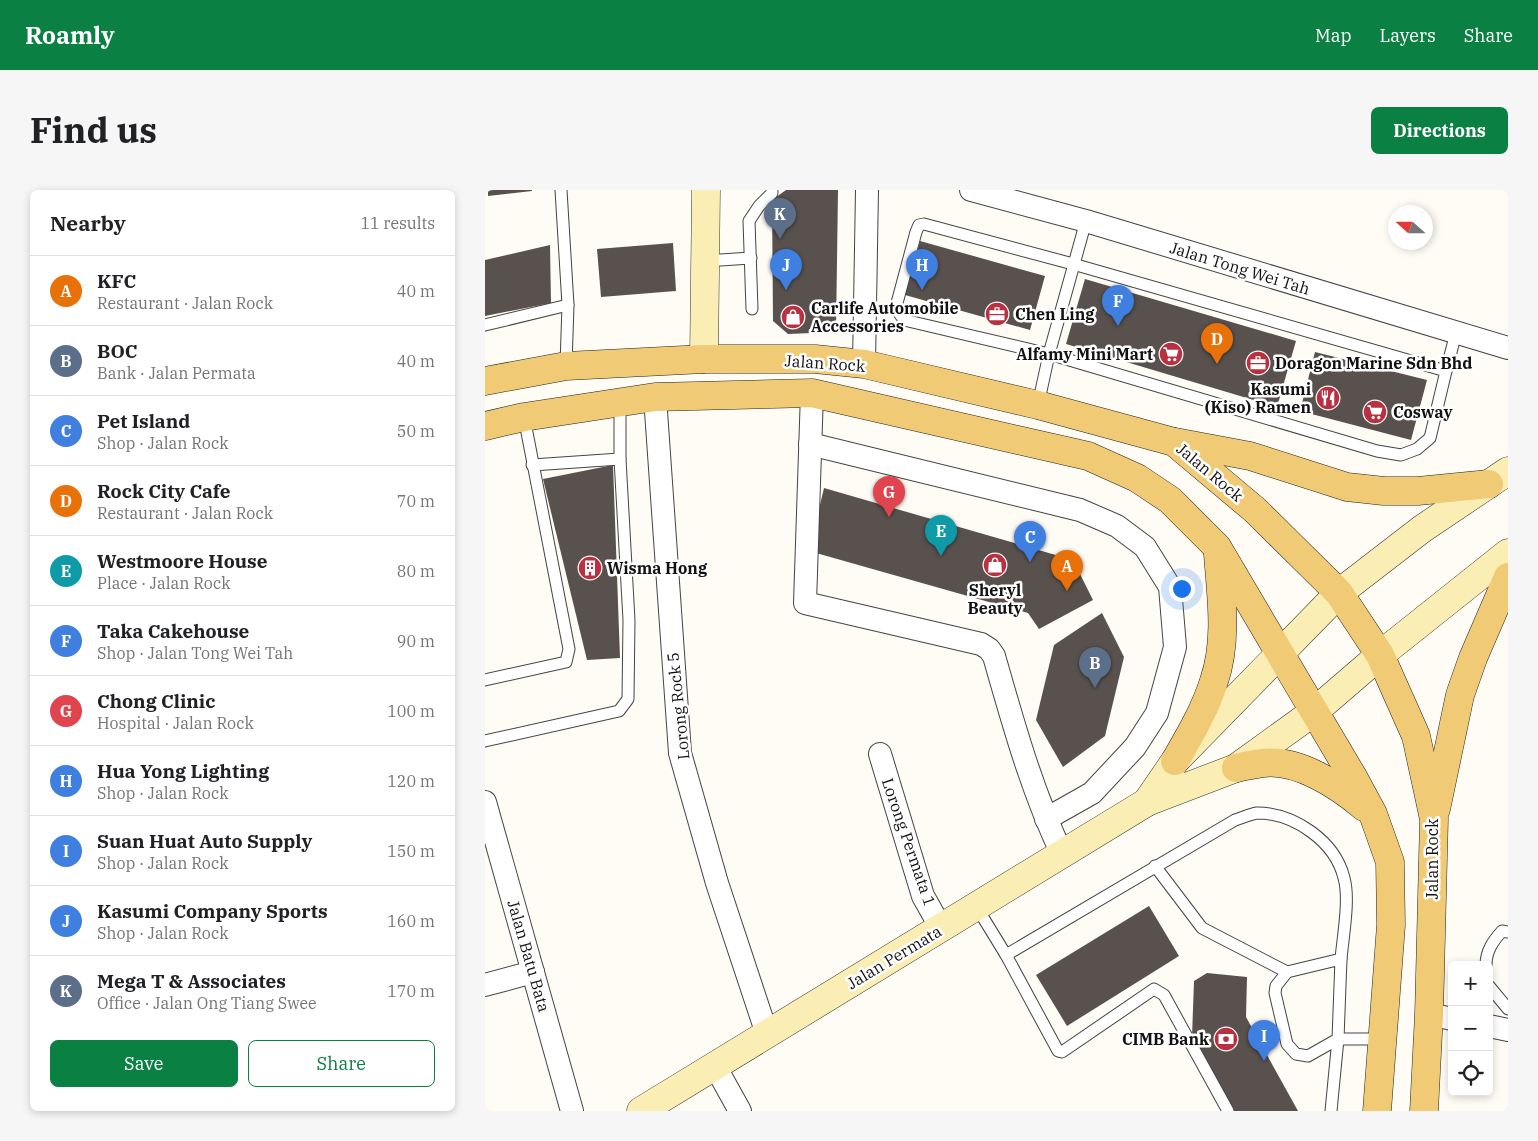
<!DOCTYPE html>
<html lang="en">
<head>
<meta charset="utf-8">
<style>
  :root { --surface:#fff; --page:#f6f6f6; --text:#202124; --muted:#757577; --line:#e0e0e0; --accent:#0b8043 }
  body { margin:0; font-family:"IBM Plex Serif",serif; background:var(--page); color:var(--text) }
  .controls { position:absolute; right:15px; bottom:15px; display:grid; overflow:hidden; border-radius:8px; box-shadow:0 2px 8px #0003 }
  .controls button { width:45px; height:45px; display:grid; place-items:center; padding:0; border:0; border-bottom:1px solid var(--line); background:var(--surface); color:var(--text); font:25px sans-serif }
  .compass { position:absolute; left:903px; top:15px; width:45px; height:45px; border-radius:50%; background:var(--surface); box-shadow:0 2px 8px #0003; rotate:291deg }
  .you { position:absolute; left:696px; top:398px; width:18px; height:18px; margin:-12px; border:4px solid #fff; border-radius:50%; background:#1a73e8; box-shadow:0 0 0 8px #1a73e833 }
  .badge { display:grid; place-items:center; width:32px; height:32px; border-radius:50%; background:var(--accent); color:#fff; font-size:16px; font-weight:700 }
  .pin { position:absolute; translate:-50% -41px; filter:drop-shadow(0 1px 2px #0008) }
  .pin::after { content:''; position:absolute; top:26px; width:18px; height:15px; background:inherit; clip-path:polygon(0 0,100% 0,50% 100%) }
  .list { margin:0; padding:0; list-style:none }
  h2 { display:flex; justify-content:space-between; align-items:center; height:65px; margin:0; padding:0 20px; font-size:21px }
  h2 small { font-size:16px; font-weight:400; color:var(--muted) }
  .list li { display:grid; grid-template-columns:32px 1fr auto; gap:15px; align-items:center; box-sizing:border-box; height:70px; padding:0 20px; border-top:1px solid var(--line) }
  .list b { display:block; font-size:19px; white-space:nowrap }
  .list p { margin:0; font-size:16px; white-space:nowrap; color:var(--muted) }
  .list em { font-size:16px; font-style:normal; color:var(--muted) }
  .actions { display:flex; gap:10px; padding:15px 20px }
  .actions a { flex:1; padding:11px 0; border:1px solid var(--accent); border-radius:8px; text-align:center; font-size:18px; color:var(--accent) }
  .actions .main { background:var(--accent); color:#fff }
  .icon { flex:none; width:28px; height:28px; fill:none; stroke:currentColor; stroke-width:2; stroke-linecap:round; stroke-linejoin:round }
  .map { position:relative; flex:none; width:1023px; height:921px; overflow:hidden; border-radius:8px }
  header { display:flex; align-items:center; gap:30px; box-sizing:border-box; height:70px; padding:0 25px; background:var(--accent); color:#fff }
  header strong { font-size:24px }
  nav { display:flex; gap:28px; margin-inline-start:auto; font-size:18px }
  .intro { display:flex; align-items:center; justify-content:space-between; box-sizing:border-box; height:120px; padding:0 30px }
  h1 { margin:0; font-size:35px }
  .button { padding:12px 22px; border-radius:8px; background:var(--accent); color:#fff; font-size:18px; font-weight:700 }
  main { display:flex; gap:30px; padding:0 30px }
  aside { flex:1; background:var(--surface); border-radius:8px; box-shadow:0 2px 8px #0003 }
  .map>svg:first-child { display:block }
  .building { fill:#59514e }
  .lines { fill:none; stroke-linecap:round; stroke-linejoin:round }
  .lane-casing { stroke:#444; stroke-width:13 }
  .street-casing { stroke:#444; stroke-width:24 }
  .secondary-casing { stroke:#333; stroke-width:29 }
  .primary-casing { stroke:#222; stroke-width:29 }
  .lane { stroke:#fff; stroke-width:11 }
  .street { stroke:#fff; stroke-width:22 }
  .secondary { stroke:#faeeb5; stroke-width:28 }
  .primary { stroke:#f0ca74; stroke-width:28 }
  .labels { text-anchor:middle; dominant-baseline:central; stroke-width:5; stroke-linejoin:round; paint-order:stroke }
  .street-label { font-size:16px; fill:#111; stroke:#fff }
  .poi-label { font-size:16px; font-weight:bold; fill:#111; stroke:#fff; text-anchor:start }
</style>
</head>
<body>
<header>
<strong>Roamly</strong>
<nav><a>Map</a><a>Layers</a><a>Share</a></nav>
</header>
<div class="intro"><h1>Find us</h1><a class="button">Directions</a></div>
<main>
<aside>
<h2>Nearby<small>11 results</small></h2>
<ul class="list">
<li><span class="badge" style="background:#e8710a">A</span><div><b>KFC</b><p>Restaurant · Jalan Rock</p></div><em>40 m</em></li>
<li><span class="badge" style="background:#5c6f8a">B</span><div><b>BOC</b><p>Bank · Jalan Permata</p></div><em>40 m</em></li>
<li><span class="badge" style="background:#3f7fe0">C</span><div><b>Pet Island</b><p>Shop · Jalan Rock</p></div><em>50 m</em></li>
<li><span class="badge" style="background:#e8710a">D</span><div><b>Rock City Cafe</b><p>Restaurant · Jalan Rock</p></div><em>70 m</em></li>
<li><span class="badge" style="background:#0f9aa8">E</span><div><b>Westmoore House</b><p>Place · Jalan Rock</p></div><em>80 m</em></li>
<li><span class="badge" style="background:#3f7fe0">F</span><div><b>Taka Cakehouse</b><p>Shop · Jalan Tong Wei Tah</p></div><em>90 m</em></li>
<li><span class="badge" style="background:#e0444e">G</span><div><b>Chong Clinic</b><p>Hospital · Jalan Rock</p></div><em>100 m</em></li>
<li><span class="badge" style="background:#3f7fe0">H</span><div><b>Hua Yong Lighting</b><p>Shop · Jalan Rock</p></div><em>120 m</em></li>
<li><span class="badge" style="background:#3f7fe0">I</span><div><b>Suan Huat Auto Supply</b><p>Shop · Jalan Rock</p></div><em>150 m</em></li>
<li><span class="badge" style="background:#3f7fe0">J</span><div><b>Kasumi Company Sports</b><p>Shop · Jalan Rock</p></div><em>160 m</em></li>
<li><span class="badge" style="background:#5c6f8a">K</span><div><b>Mega T &amp; Associates</b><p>Office · Jalan Ong Tiang Swee</p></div><em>170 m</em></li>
</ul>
<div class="actions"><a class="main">Save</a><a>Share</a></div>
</aside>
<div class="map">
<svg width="1023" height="921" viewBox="0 0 1023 921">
  <rect width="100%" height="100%" fill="#fefcf5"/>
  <!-- building -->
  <g class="building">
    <polygon points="3,0 47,0 47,1 3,6"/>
    <polygon points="301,0 353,0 351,142 303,144 288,131 287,10"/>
    <polygon points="435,51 560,86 545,140 420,105"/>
    <polygon points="188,53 191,101 116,107 112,59"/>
    <polygon points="65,55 66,113 0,126 0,70"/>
    <polygon points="600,89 811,151 792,217 581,154"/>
    <polygon points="830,162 942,190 926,250 815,221"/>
    <polygon points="128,275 135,468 102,470 58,289"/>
    <polygon points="339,298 588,370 608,410 554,439 543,423 324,361"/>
    <polygon points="617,423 639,467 620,546 578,577 551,530 569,455"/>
    <polygon points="664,716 694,766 582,836 551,785"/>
    <polygon points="722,783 762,787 761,827 813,921 746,921 707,847 709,791"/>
  </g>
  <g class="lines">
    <!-- lane casing -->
    <g class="lane-casing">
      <g id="lane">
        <polyline points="76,0 83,115 81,175"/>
        <polygon points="439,34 588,74 961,181 945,248 932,259 916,265 892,261 564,164 419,130 414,123 412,113 431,42 434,35"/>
        <polyline points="220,71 266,68"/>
        <polyline points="267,119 264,31 274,16 287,3 287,0"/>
        <polyline points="0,135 83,115"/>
        <polyline points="961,181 971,143"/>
        <polyline points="553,215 564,164 601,31"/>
        <polyline points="47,275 135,269"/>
        <polyline points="0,490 81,472 84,459 39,227"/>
        <polyline points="0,551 134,521 143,509 144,430 135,269 135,212"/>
        <polyline points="670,676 717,738 802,782"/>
        <polyline points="491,716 521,765 573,861 577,862 669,799 679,805 743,921"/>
        <path d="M521,765L750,630C757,628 765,624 772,623C809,623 850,651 859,688C865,709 858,746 856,769"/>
        <path d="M1001,775C1001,761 1008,751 1017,741L1023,742"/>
        <polyline points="1004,796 1023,819"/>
        <polyline points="846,921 853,849 856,769 802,782 791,796 790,803 802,854 811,864 823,866 853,849 896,849"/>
      </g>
    </g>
    <!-- street casing -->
    <g class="street-casing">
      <g id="street">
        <polyline points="486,0 601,31 1023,158"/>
        <polyline points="379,174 382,0"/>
        <path d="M327,203L320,413L496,454L504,459L509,466C528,533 547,601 577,664"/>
        <polyline points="170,207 195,563 232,693 282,844"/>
        <polyline points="325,254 595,320 632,336 660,357 685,397 690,457 672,523 650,557 607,603 561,629"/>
        <polyline points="395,564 438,706 456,738"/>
        <polyline points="0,612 87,921"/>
        <polyline points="0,795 48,782"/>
        <polyline points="944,824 967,829"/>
        <polyline points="1004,836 1023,840"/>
        <polyline points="230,876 255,921"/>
      </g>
    </g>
    <!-- secondary casing -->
    <g class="secondary-casing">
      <g id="secondary">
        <polyline points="219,169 221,0"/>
        <polyline points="662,612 690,571 854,403 937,339 1023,281"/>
        <polyline points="156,921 662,612 751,578 830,521 895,465 1023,363"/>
      </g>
    </g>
    <!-- primary casing -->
    <g class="primary-casing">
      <g id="primary">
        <polyline points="0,191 81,176 219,169 330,169 379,174 553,215 689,252 770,320 854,403 895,465 931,546 949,629 944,824 939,921"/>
        <polyline points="0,236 39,227 170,207 327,203 603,266 652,288 685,310 732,357 868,587 888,624 905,672 906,735 892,921"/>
        <polyline points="690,252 765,266 862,297 899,301 933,301 1004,294"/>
        <path d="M690,571C705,545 720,520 729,491C743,450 736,405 733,364"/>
        <path d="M751,578C760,576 769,574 778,573C813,569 853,595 879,617"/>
        <polyline points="951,619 975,505 988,468 1023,387"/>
      </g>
    </g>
    <!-- lane -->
    <use href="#lane" class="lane"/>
    <!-- street -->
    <use href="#street" class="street"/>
    <!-- secondary -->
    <use href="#secondary" class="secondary"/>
    <!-- primary -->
    <use href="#primary" class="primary"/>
  </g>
  <!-- icons -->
  <defs>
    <g id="office-disc" transform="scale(1.25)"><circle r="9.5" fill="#b93040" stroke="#fff"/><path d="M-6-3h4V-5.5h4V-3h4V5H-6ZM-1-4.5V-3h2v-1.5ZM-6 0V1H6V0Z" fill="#fff"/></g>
    <g id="shop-disc" transform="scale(1.25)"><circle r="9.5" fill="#b93040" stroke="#fff"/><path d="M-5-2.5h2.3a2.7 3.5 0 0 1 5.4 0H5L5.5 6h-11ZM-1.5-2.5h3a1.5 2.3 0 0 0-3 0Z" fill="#fff"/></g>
    <g id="supermarket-disc" transform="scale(1.25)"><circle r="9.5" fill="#b93040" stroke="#fff"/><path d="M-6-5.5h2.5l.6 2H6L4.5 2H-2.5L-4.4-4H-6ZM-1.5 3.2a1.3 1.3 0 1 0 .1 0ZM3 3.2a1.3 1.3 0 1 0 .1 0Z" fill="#fff"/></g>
    <g id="restaurant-disc" transform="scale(1.25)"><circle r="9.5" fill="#b93040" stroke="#fff"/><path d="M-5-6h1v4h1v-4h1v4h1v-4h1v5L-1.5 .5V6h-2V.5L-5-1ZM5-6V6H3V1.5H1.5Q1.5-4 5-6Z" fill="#fff"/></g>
    <g id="building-disc" transform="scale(1.25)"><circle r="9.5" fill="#b93040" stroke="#fff"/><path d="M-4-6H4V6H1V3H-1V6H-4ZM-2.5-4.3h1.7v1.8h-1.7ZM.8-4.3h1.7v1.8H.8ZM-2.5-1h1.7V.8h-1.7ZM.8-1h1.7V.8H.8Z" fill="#fff"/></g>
    <g id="bank-disc" transform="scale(1.25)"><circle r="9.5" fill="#b93040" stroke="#fff"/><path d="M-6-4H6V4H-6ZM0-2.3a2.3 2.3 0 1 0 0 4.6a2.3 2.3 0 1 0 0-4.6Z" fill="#fff"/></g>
  </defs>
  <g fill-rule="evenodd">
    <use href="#office-disc" x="512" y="124"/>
    <use href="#shop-disc" x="308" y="127"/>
    <use href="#supermarket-disc" x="686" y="164"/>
    <use href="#office-disc" x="773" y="173"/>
    <use href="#restaurant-disc" x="843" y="208"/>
    <use href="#supermarket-disc" x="890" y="222"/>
    <use href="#shop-disc" x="510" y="375"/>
    <use href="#building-disc" x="105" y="378"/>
    <use href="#bank-disc" x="741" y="849"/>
  </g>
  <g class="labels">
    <!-- street labels -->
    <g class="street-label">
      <text transform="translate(755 78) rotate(17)">Jalan Tong Wei Tah</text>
      <text transform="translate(340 173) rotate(4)">Jalan Rock</text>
      <text transform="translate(725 282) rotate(40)">Jalan Rock</text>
      <text transform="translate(193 516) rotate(-96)">Lorong Rock 5</text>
      <text transform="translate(424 652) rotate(71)">Lorong Permata 1</text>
      <text transform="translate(947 669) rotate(-90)">Jalan Rock</text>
      <text transform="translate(44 766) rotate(74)">Jalan Batu Bata</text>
      <text transform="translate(409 767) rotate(-31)">Jalan Permata</text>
    </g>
    <!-- poi labels -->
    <g class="poi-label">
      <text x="326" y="118">Carlife Automobile<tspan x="326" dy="18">Accessories</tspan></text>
      <text x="530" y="124">Chen Ling</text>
      <text x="668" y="164" text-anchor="end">Alfamy Mini Mart</text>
      <text x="790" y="173">Doragon Marine Sdn Bhd</text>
      <text x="826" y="199" text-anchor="end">Kasumi<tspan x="826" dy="18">(Kiso) Ramen</tspan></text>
      <text x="908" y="222">Cosway</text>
      <text x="122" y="378">Wisma Hong</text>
      <text x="510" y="400" text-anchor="middle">Sheryl<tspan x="510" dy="18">Beauty</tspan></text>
      <text x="724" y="849" text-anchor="end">CIMB Bank</text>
    </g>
  </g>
</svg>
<div class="controls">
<button>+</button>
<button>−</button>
<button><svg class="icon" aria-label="locate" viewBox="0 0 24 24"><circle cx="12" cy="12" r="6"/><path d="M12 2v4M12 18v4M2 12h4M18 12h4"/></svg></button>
</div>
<svg class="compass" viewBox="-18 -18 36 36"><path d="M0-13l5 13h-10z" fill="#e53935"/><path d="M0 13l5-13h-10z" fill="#757577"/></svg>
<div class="you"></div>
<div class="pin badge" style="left:582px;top:401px;background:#e8710a">A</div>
<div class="pin badge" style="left:610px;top:498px;background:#5c6f8a">B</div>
<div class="pin badge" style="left:545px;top:372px;background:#3f7fe0">C</div>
<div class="pin badge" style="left:732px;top:174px;background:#e8710a">D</div>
<div class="pin badge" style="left:456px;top:366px;background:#0f9aa8">E</div>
<div class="pin badge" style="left:633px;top:136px;background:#3f7fe0">F</div>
<div class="pin badge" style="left:404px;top:327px;background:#e0444e">G</div>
<div class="pin badge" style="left:437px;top:100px;background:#3f7fe0">H</div>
<div class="pin badge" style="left:779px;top:871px;background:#3f7fe0">I</div>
<div class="pin badge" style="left:301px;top:100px;background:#3f7fe0">J</div>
<div class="pin badge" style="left:295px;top:49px;background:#5c6f8a">K</div>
</div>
</main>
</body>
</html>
